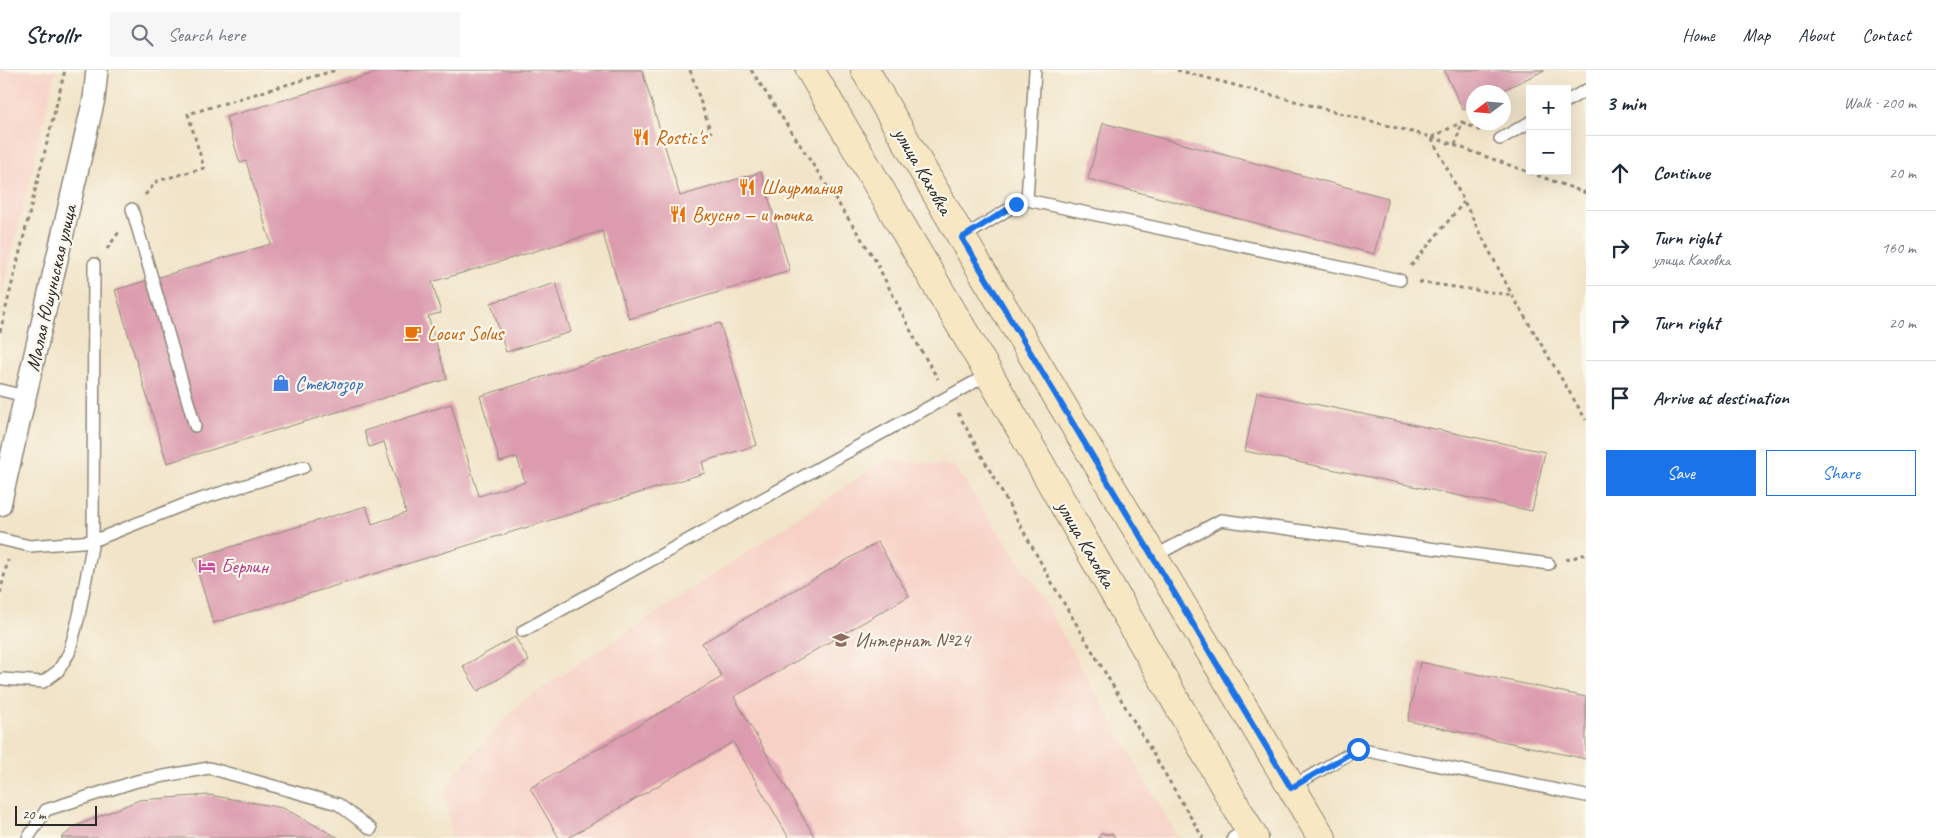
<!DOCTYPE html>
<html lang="en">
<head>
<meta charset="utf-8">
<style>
  :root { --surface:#fff; --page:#f6f6f7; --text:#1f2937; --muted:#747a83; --line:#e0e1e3; --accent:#1a73e8 }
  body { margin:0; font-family:Caveat,sans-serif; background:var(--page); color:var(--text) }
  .controls { position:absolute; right:15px; top:15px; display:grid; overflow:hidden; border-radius:0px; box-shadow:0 5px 20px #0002 }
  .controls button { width:45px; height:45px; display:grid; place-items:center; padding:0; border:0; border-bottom:1px solid var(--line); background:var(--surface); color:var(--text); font:25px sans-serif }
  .compass { position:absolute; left:1466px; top:15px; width:45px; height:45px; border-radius:50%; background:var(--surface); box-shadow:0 5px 20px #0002; rotate:254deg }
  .scale { position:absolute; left:15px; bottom:12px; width:82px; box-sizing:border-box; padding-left:5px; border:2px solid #2b2b2b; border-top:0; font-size:14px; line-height:18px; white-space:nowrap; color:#2b2b2b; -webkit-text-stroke:4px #fbf7ec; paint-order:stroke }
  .stop { position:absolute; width:15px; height:15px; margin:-11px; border:4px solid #1a73e8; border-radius:50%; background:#fff }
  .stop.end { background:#1a73e8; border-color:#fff; box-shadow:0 1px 5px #0008 }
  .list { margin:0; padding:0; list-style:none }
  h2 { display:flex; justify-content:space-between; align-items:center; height:65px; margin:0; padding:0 20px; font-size:21px }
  h2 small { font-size:16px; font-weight:400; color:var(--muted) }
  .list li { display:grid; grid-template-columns:32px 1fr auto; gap:15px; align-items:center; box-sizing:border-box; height:75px; padding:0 20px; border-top:1px solid var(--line) }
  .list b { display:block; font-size:19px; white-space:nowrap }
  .list p { margin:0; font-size:16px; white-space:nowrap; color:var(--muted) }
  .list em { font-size:16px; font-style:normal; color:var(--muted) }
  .actions { display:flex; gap:10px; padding:15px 20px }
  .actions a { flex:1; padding:11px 0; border:1px solid var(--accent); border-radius:0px; text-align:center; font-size:18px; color:var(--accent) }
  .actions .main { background:var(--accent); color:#fff }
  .icon { flex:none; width:28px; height:28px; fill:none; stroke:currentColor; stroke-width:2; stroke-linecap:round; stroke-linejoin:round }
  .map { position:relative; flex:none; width:1586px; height:768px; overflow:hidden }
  header { display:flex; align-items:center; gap:30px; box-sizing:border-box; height:70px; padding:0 25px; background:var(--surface); border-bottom:1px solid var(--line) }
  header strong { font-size:24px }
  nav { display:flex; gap:28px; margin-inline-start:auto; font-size:18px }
  .search { width:350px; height:45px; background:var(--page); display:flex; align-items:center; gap:12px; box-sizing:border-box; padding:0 18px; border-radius:0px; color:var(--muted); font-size:19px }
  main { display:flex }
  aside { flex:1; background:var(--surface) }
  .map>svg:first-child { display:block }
  .built { fill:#f7d1c6 }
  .building { fill:#dc9bae }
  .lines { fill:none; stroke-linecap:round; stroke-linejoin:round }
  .service-casing { stroke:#8e887a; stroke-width:14 }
  .minor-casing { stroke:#8e887a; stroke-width:24 }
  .secondary-casing { stroke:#8e887a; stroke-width:30 }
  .path { stroke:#8e887a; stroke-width:3; stroke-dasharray:4 4; stroke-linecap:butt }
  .service { stroke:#fff; stroke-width:11 }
  .minor { stroke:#fff; stroke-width:21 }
  .secondary { stroke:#f8e7c3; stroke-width:28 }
  .route { stroke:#1a73e8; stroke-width:6 }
  .labels { text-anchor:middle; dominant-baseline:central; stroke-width:4.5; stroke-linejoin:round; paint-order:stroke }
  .food-label { font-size:20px; fill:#c56008; stroke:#fbf7ec; text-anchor:start }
  .street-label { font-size:20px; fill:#2b2b2b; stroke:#fbf7ec }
  .shop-label { font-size:20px; fill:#366cbe; stroke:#fbf7ec; text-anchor:start }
  .hotel-label { font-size:20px; fill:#b23c85; stroke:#fbf7ec; text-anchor:start }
  .education-label { font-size:20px; fill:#785e54; stroke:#fbf7ec; text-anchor:start }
</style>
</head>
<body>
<header>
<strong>Strollr</strong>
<div class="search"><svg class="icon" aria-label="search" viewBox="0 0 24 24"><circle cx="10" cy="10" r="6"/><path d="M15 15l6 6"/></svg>Search here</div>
<nav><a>Home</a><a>Map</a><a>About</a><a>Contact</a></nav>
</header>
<main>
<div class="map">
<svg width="1586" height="768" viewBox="0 0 1586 768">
  <rect width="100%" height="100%" fill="#fbf7ec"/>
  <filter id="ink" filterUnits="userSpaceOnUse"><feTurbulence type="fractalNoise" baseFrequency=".02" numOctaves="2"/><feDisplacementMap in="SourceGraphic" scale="10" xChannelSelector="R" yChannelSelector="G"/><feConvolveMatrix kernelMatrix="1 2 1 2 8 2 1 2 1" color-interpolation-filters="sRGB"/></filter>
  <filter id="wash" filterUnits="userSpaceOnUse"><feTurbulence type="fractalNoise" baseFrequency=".0096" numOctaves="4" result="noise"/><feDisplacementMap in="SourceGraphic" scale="20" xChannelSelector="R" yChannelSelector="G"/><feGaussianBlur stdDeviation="1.12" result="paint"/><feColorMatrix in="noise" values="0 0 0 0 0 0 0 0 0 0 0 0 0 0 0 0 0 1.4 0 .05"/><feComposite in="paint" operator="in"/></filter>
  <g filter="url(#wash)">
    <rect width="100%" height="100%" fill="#f1e4c8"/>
    <!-- built -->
    <g class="built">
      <polygon points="0,0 56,0 0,233"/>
      <polygon points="886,390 954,396 1030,507 1178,768 452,768 445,723 453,706 520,633"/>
    </g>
    <g id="blocks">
      <!-- building -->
      <g class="building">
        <polygon points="385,0 642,0 680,126 761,102 790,201 629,249 602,161 432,212 441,243 428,246 447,309 167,393 115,220 271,174 246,91 240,93 226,47"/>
        <polygon points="1444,0 1545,0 1499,22 1474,22 1474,35 1463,40"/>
        <polygon points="1103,53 1388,128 1374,184 1088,109"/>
        <polygon points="556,213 571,262 506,282 491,233"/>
        <polygon points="720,253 757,375 702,392 705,403 213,553 194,488 366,436 372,454 406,443 384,372 369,377 364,361 451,334 479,426 525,412 517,387 500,392 480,326"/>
        <polygon points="1257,322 1545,382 1532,441 1245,381"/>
        <polygon points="878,472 909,526 734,627 815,768 789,768 733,672 568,768 559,768 530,718 722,607 702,573"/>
        <polygon points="515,567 529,591 478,621 463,596"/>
        <polygon points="1420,592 1586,627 1586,689 1408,651"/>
        <polygon points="209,725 283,738 339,768 61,768 76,756 139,730"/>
        <polygon points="1101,764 1113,764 1115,768 1098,768"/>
      </g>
    </g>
  </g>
  <g filter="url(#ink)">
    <use href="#blocks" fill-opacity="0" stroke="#8e887a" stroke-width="1"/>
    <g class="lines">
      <!-- service casing -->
      <g class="service-casing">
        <g id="service">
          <polyline points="1567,31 1586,20"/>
          <polyline points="1500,69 1530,52"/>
          <polyline points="1027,130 1035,0"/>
          <polyline points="132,139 195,356"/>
          <polyline points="962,168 1017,134 1027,130 1400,210"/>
          <polyline points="0,320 25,326"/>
          <polyline points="0,469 30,476 93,471 188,433 304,397"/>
          <polyline points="1153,487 1221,450 1549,494"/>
          <polyline points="523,561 989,304"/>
          <polyline points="3,609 43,612 58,601 69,583 79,546 93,471 94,194"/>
          <polyline points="1291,717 1358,679 1586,726"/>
          <polyline points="28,768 46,740 137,711 209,698 338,734 371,759"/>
          <polyline points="1233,768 1249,758"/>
        </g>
      </g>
      <!-- minor casing -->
      <g class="minor-casing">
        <polyline id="minor" points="0,435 94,29 97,0"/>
      </g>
      <!-- secondary casing -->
      <g class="secondary-casing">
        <g id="secondary">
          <polyline points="810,0 989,304 1254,768"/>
          <polyline points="865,0 962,168 1322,768"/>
        </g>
      </g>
      <!-- path -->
      <g class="path">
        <polyline points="690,0 711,63"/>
        <polyline points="751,0 874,188 919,277 938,309"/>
        <polyline points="1177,0 1431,67 1512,225 1586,350"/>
        <polyline points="1432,67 1586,123"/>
        <polyline points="1432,67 1462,52"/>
        <polyline points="1455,75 1462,52 1483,62"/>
        <polyline points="145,125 157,111 204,98 188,44 336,0"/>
        <polyline points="107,179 119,162"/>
        <polyline points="1411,196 1464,132"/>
        <polyline points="1419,212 1511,225"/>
        <polyline points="0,262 65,0"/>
        <polyline points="958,343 1055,518 1203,768"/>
        <polyline points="1566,490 1586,484"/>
        <polyline points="0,523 8,490"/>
      </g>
      <!-- service -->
      <use href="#service" class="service"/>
      <!-- minor -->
      <use href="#minor" class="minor"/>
      <!-- secondary -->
      <use href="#secondary" class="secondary"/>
    </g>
  </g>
  <g class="lines" filter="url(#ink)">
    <!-- route -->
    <polyline class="route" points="1016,134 962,168 1291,718 1358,679"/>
  </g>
  <!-- icons -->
  <defs>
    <g id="restaurant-bare" transform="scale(1.35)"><path d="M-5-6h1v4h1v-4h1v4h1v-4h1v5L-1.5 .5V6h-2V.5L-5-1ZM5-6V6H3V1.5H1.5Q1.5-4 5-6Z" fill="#e8710a" stroke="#fbf7ec" stroke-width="2.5" paint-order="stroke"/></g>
    <g id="cafe-bare" transform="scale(1.35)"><path d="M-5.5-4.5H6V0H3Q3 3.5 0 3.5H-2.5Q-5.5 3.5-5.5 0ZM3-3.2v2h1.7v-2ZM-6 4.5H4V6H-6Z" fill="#e8710a" stroke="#fbf7ec" stroke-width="2.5" paint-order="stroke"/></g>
    <g id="shop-bare" transform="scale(1.35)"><path d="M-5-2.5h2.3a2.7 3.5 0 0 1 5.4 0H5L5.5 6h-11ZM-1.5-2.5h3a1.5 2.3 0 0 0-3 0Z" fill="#3f7fe0" stroke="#fbf7ec" stroke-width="2.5" paint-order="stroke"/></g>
    <g id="hotel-bare" transform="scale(1.35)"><path d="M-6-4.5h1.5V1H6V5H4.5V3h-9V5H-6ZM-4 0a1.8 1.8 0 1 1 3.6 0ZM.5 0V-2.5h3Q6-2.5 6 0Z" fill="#d1479c" stroke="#fbf7ec" stroke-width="2.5" paint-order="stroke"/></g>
    <g id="school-bare" transform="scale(1.35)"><path d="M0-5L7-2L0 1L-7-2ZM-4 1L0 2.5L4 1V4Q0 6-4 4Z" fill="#8d6e63" stroke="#fbf7ec" stroke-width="2.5" paint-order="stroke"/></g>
  </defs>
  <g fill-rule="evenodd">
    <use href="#restaurant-bare" x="641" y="67"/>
    <use href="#restaurant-bare" x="747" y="117"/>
    <use href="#restaurant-bare" x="678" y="144"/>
    <use href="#cafe-bare" x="413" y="263"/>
    <use href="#shop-bare" x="281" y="313"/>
    <use href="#hotel-bare" x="207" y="496"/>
    <use href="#school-bare" x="841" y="570"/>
  </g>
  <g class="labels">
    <!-- food labels -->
    <g class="food-label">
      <text x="655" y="67">Rostic's</text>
      <text x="761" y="117">Шаурмания</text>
      <text x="692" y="144">Вкусно — и точка</text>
      <text x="427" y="263">Locus Solus</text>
    </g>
    <!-- street labels -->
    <g class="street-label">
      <text transform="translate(923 101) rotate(60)">улица Каховка</text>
      <text transform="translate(51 218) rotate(-77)">Малая Юшуньская улица</text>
      <text transform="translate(1086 474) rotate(60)">улица Каховка</text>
    </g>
    <!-- shop labels -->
    <g class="shop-label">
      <text x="295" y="313">Стеклозор</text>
    </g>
    <!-- hotel labels -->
    <g class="hotel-label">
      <text x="221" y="496">Берлин</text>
    </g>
    <!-- education labels -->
    <g class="education-label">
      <text x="855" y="570">Интернат №24</text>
    </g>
  </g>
</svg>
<div class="controls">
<button>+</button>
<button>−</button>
</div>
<svg class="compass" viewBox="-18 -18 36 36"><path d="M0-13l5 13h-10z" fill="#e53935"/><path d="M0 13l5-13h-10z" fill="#747a83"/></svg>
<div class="scale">20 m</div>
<div class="stop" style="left:1358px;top:679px"></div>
<div class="stop end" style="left:1016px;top:134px"></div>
</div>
<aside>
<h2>3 min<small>Walk · 200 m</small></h2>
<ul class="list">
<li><svg class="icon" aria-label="ahead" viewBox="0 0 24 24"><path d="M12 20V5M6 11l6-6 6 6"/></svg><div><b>Continue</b></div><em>20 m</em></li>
<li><svg class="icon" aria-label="right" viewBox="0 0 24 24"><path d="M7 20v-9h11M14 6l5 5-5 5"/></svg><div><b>Turn right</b><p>улица Каховка</p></div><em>160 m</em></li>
<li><svg class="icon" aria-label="right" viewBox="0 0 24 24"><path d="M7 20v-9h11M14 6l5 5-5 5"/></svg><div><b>Turn right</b></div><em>20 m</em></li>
<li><svg class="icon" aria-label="arrive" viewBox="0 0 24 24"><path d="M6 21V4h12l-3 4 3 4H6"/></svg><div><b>Arrive at destination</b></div></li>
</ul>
<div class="actions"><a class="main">Save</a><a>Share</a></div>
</aside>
</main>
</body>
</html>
